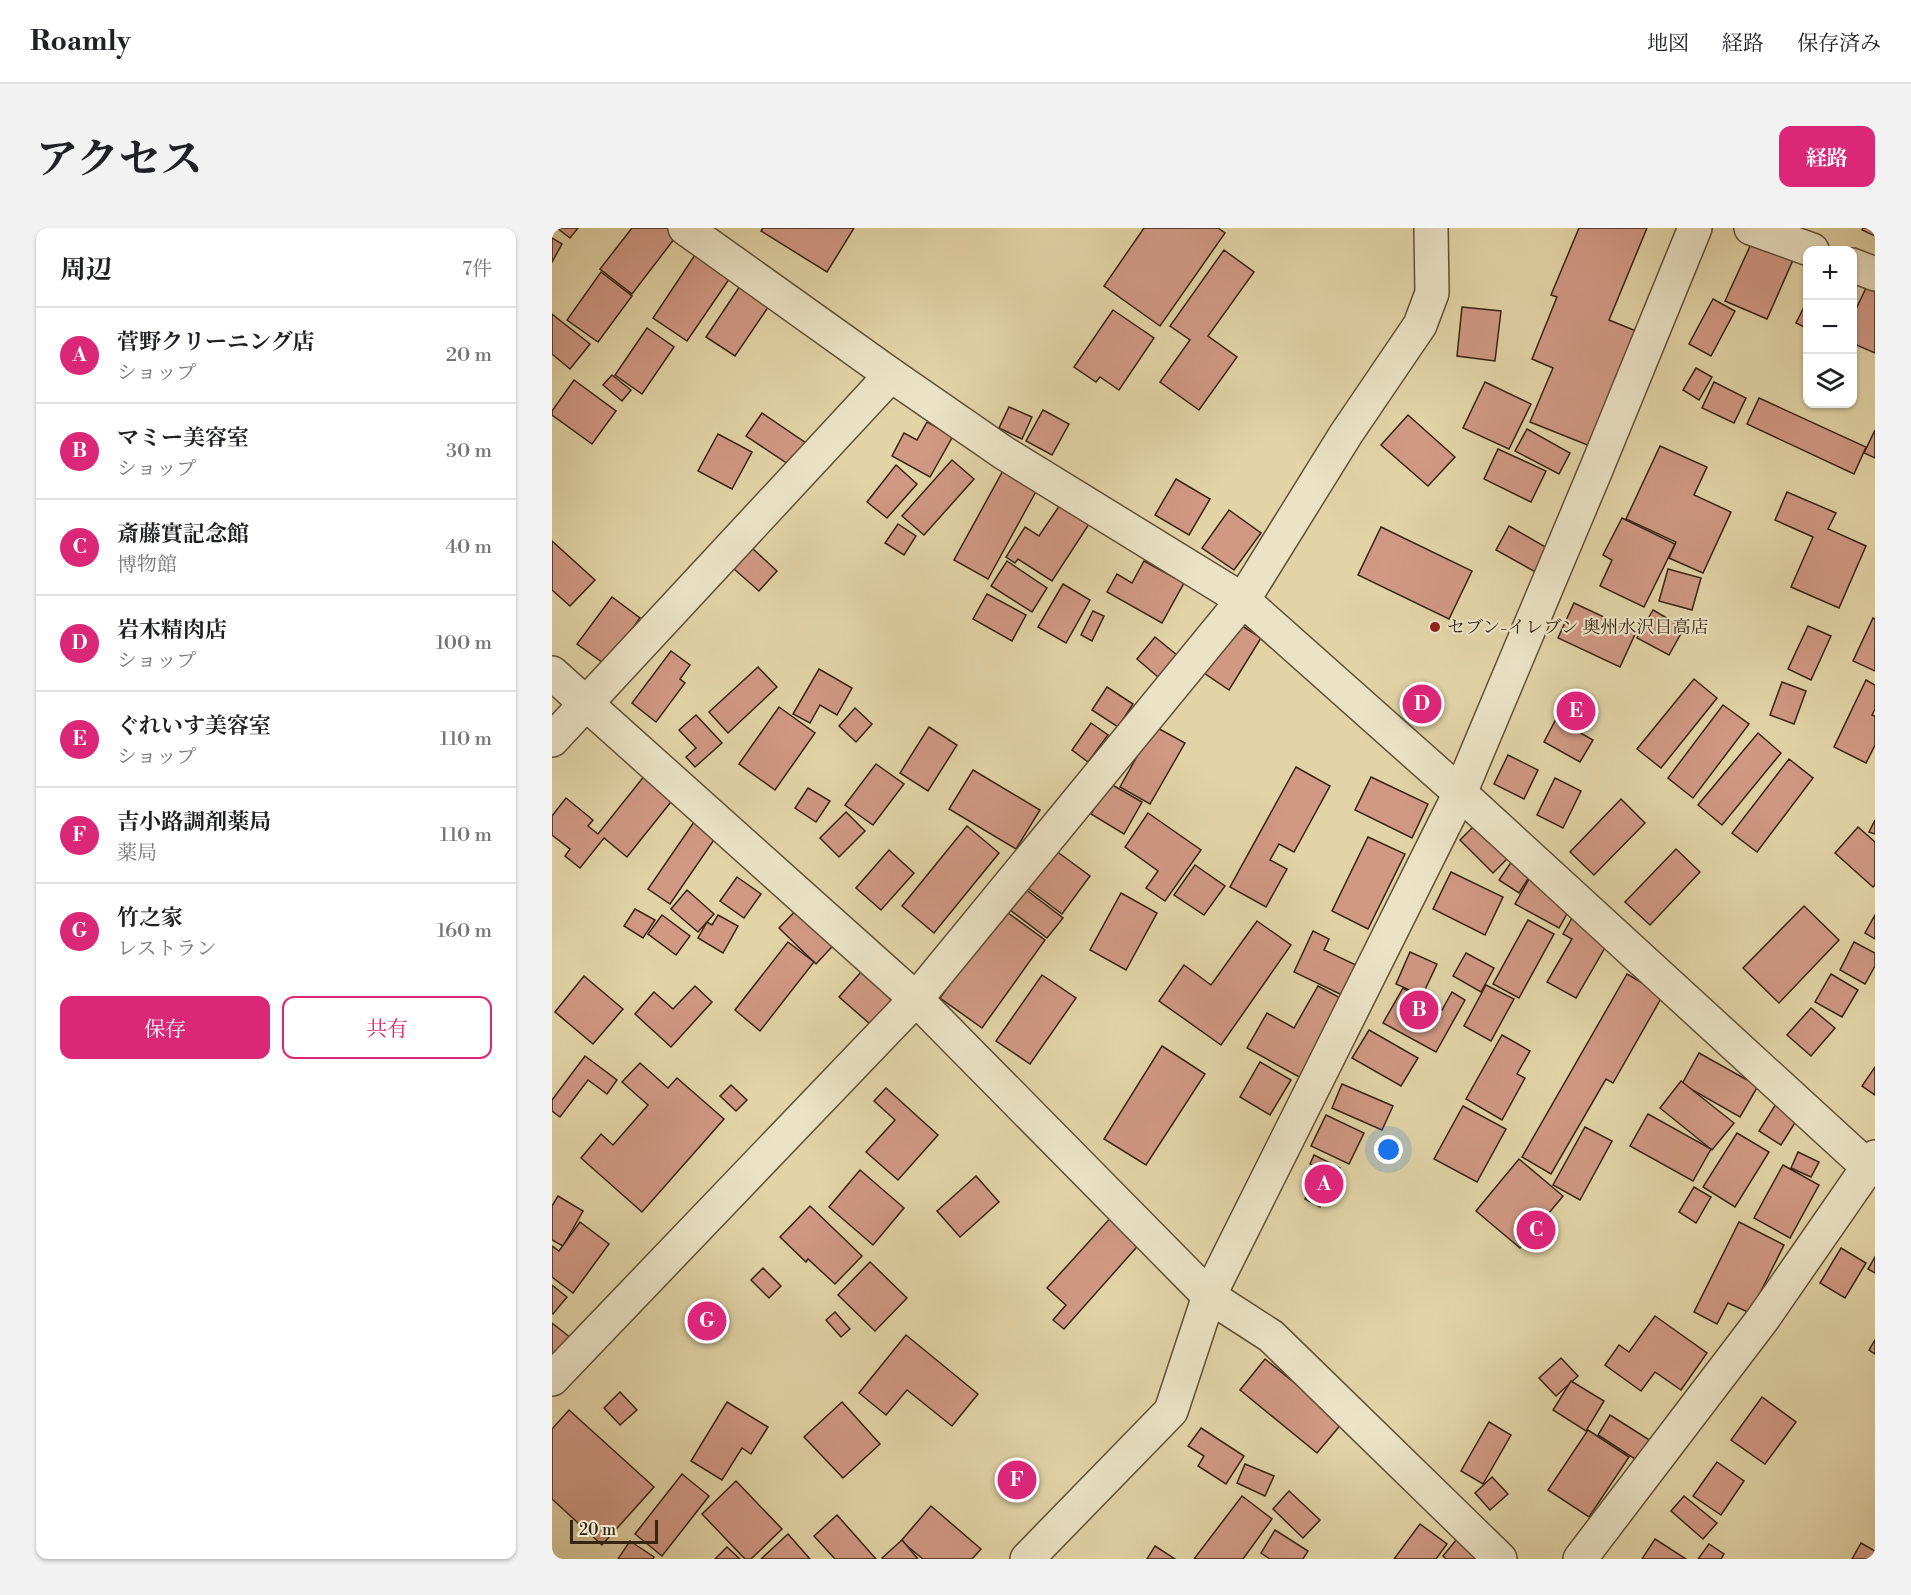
<!DOCTYPE html>
<html lang="ja">
<head>
<meta charset="utf-8">
<style>
  :root { --surface:#fff; --page:#f2f2f2; --text:#202124; --muted:#757577; --line:#e0e0e0; --accent:#db2777 }
  body { margin:0; font-family:"Libre Bodoni","Noto Serif JP",serif; background:var(--page); color:var(--text) }
  .controls { position:absolute; right:18px; top:18px; display:grid; overflow:hidden; border-radius:12px; box-shadow:0 2px 4px #0004 }
  .controls button { width:54px; height:54px; display:grid; place-items:center; padding:0; border:0; border-bottom:2px solid var(--line); background:var(--surface); color:var(--text); font:30px sans-serif }
  .scale { position:absolute; left:18px; bottom:15px; width:88px; box-sizing:border-box; padding-left:6px; border:3px solid #362414; border-top:0; font-size:16px; line-height:21px; white-space:nowrap; color:#362414; -webkit-text-stroke:4px #ece3c6; paint-order:stroke }
  .you { position:absolute; left:837px; top:922px; width:21px; height:21px; margin:-15px; border:4px solid #fff; border-radius:50%; background:#1a73e8; box-shadow:0 0 0 9px #1a73e833 }
  .badge { display:grid; place-items:center; width:39px; height:39px; border-radius:50%; background:var(--accent); color:#fff; font-size:20px; font-weight:700 }
  .pin { position:absolute; translate:-50% -50%; border:3px solid #fff; box-shadow:0 2px 6px #0006 }
  .list { margin:0; padding:0; list-style:none }
  h2 { display:flex; justify-content:space-between; align-items:center; height:78px; margin:0; padding:0 24px; font-size:26px }
  h2 small { font-size:20px; font-weight:400; color:var(--muted) }
  .list li { display:grid; grid-template-columns:39px 1fr auto; gap:18px; align-items:center; box-sizing:border-box; height:96px; padding:0 24px; border-top:2px solid var(--line) }
  .list b { display:block; font-size:22px; white-space:nowrap }
  .list p { margin:0; font-size:20px; white-space:nowrap; color:var(--muted) }
  .list em { font-size:20px; font-style:normal; color:var(--muted) }
  .actions { display:flex; gap:12px; padding:18px 24px }
  .actions a { flex:1; padding:14px 0; border:2px solid var(--accent); border-radius:12px; text-align:center; font-size:21px; color:var(--accent) }
  .actions .main { background:var(--accent); color:#fff }
  .icon { flex:none; width:33px; height:33px; fill:none; stroke:currentColor; stroke-width:2; stroke-linecap:round; stroke-linejoin:round }
  .map { position:relative; flex:none; width:1323px; height:1331px; overflow:hidden; border-radius:12px }
  header { display:flex; align-items:center; gap:36px; box-sizing:border-box; height:84px; padding:0 30px; background:var(--surface); border-bottom:2px solid var(--line) }
  header strong { font-size:28px }
  nav { display:flex; gap:33px; margin-inline-start:auto; font-size:21px }
  .intro { display:flex; align-items:center; justify-content:space-between; box-sizing:border-box; height:144px; padding:0 36px }
  h1 { margin:0; font-size:42px }
  .button { padding:15px 27px; border-radius:12px; background:var(--accent); color:#fff; font-size:21px; font-weight:700 }
  main { display:flex; gap:36px; padding:0 36px }
  aside { flex:1; background:var(--surface); border-radius:12px; box-shadow:0 2px 4px #0004 }
  .map>svg:first-child { display:block }
  .building { fill:#d19884; stroke:#362414; stroke-width:1.5 }
  .lines { fill:none; stroke-linecap:round; stroke-linejoin:round }
  .minor-casing { stroke:#615039; stroke-width:36 }
  .tertiary-casing { stroke:#615039; stroke-width:36 }
  .minor { stroke:#ece3c6; stroke-width:33 }
  .tertiary { stroke:#ece3c6; stroke-width:33 }
  .poi-dot { fill:#8f2418; stroke:#ece3c6; stroke-width:2 }
  .labels { text-anchor:middle; dominant-baseline:central; stroke-width:4.5; stroke-linejoin:round; paint-order:stroke }
  .poi-label { font-size:18px; fill:#362414; stroke:#ece3c6; text-anchor:start }
</style>
</head>
<body>
<header>
<strong>Roamly</strong>
<nav><a>地図</a><a>経路</a><a>保存済み</a></nav>
</header>
<div class="intro"><h1>アクセス</h1><a class="button">経路</a></div>
<main>
<aside>
<h2>周辺<small>7件</small></h2>
<ul class="list">
<li><span class="badge">A</span><div><b>菅野クリーニング店</b><p>ショップ</p></div><em>20 m</em></li>
<li><span class="badge">B</span><div><b>マミー美容室</b><p>ショップ</p></div><em>30 m</em></li>
<li><span class="badge">C</span><div><b>斎藤實記念館</b><p>博物館</p></div><em>40 m</em></li>
<li><span class="badge">D</span><div><b>岩木精肉店</b><p>ショップ</p></div><em>100 m</em></li>
<li><span class="badge">E</span><div><b>ぐれいす美容室</b><p>ショップ</p></div><em>110 m</em></li>
<li><span class="badge">F</span><div><b>吉小路調剤薬局</b><p>薬局</p></div><em>110 m</em></li>
<li><span class="badge">G</span><div><b>竹之家</b><p>レストラン</p></div><em>160 m</em></li>
</ul>
<div class="actions"><a class="main">保存</a><a>共有</a></div>
</aside>
<div class="map">
<svg width="1323" height="1331" viewBox="0 0 1323 1331">
  <rect width="100%" height="100%" fill="#e2d4a7"/>
  <filter id="stains"><feTurbulence type="fractalNoise" baseFrequency=".00333" numOctaves="4"/><feColorMatrix values="0 0 0 0 .2 0 0 0 0 .09 0 0 0 0 .02 0 0 0 .5 -.17"/></filter>
  <radialGradient id="worn" r=".72"><stop offset=".6" stop-color="#630" stop-opacity="0"/><stop offset="1" stop-color="#630" stop-opacity=".3"/></radialGradient>
  <!-- building -->
  <g class="building">
    <polygon points="5,0 26,0 18,10"/>
    <polygon points="80,0 118,0 126,6 80,66 48,41"/>
    <polygon points="211,0 302,0 275,44 209,3"/>
    <polygon points="592,0 666,0 673,5 608,98 552,58"/>
    <polygon points="1027,0 1095,0 1057,92 1089,105 1048,222 978,194 1001,140 980,131 1005,69 999,67"/>
    <polygon points="1311,0 1323,0 1323,8 1310,2"/>
    <polygon points="1204,5 1245,23 1215,91 1173,73"/>
    <polygon points="0,10 10,16 0,34"/>
    <polygon points="672,22 702,44 656,108 685,129 647,182 608,154 638,112 618,98"/>
    <polygon points="145,24 180,47 135,113 101,90"/>
    <polygon points="49,44 80,68 46,114 15,92"/>
    <polygon points="194,49 223,69 183,128 154,109"/>
    <polygon points="1317,54 1323,57 1323,125 1300,115 1300,89"/>
    <polygon points="1161,71 1183,83 1159,128 1137,116"/>
    <polygon points="1256,71 1256,101 1244,95"/>
    <polygon points="910,79 949,83 943,133 905,128"/>
    <polygon points="561,82 602,110 567,162 548,149 544,154 522,139"/>
    <polygon points="0,86 38,116 18,141 0,126"/>
    <polygon points="95,100 122,119 90,166 63,147"/>
    <polygon points="1144,140 1160,149 1147,172 1131,162"/>
    <polygon points="60,147 79,162 70,173 51,157"/>
    <polygon points="22,152 64,183 40,216 0,187 0,183"/>
    <polygon points="933,154 979,176 957,221 911,200"/>
    <polygon points="1162,154 1194,170 1182,195 1150,180"/>
    <polygon points="1207,170 1314,219 1302,246 1195,196"/>
    <polygon points="457,179 480,189 470,211 447,200"/>
    <polygon points="491,182 517,196 500,227 474,213"/>
    <polygon points="210,185 254,215 239,238 194,208"/>
    <polygon points="856,187 903,229 876,258 829,217"/>
    <polygon points="375,194 401,208 378,249 340,228 352,205 365,212"/>
    <polygon points="975,201 1018,225 1007,246 963,223"/>
    <polygon points="1323,202 1323,230 1312,225"/>
    <polygon points="166,206 200,224 180,261 146,243"/>
    <polygon points="1108,218 1155,239 1142,267 1179,284 1151,345 1117,330 1124,314 1074,291"/>
    <polygon points="946,221 994,243 979,274 932,251"/>
    <polygon points="400,232 422,251 372,307 350,288"/>
    <polygon points="344,237 365,256 335,290 315,274"/>
    <polygon points="453,239 487,258 436,351 402,332"/>
    <polygon points="624,251 658,271 637,307 603,287"/>
    <polygon points="1235,264 1284,285 1276,301 1314,318 1287,380 1239,359 1261,309 1223,292"/>
    <polygon points="512,271 541,290 500,353 466,331 463,335 454,329 473,299 487,308"/>
    <polygon points="677,282 709,305 682,342 650,320"/>
    <polygon points="1070,290 1123,316 1092,379 1048,358 1060,332 1051,327"/>
    <polygon points="346,296 364,308 352,327 333,315"/>
    <polygon points="957,298 1002,324 989,347 944,322"/>
    <polygon points="829,299 920,343 897,391 806,347"/>
    <polygon points="0,313 43,352 18,378 0,362"/>
    <polygon points="200,320 225,343 207,363 182,341"/>
    <polygon points="455,333 495,360 480,384 439,358"/>
    <polygon points="592,333 632,355 610,395 555,364 565,346 580,355"/>
    <polygon points="1116,341 1149,350 1140,382 1107,373"/>
    <polygon points="511,356 538,372 514,415 486,399"/>
    <polygon points="435,366 474,387 460,413 421,391"/>
    <polygon points="60,369 88,390 54,437 25,416"/>
    <polygon points="1022,375 1084,404 1068,439 1006,410"/>
    <polygon points="1101,382 1132,400 1117,427 1085,410"/>
    <polygon points="541,383 552,388 540,413 529,407"/>
    <polygon points="1321,390 1323,391 1323,443 1301,433"/>
    <polygon points="684,394 709,410 677,462 652,445"/>
    <polygon points="1256,398 1279,408 1259,452 1236,441"/>
    <polygon points="603,409 625,427 606,449 585,431"/>
    <polygon points="119,423 138,437 128,451 133,455 104,494 80,475"/>
    <polygon points="206,439 225,459 176,505 157,484"/>
    <polygon points="267,441 300,460 285,487 268,477 258,495 241,486"/>
    <polygon points="1142,451 1165,470 1109,540 1085,521"/>
    <polygon points="1314,452 1323,457 1323,481 1320,487 1323,488 1323,517 1314,535 1282,519"/>
    <polygon points="1230,454 1254,463 1242,496 1218,487"/>
    <polygon points="555,459 581,476 566,499 540,482"/>
    <polygon points="1171,477 1197,496 1141,570 1116,550"/>
    <polygon points="227,479 263,505 223,562 187,536"/>
    <polygon points="303,480 320,496 304,514 287,498"/>
    <polygon points="144,487 170,515 143,539 134,529 144,520 127,502"/>
    <polygon points="1004,491 1041,512 1028,534 992,514"/>
    <polygon points="539,495 556,507 536,534 520,522"/>
    <polygon points="602,498 633,515 598,576 568,559"/>
    <polygon points="377,499 405,517 376,563 348,545"/>
    <polygon points="1206,505 1229,525 1170,597 1146,577"/>
    <polygon points="956,527 986,542 972,571 942,556"/>
    <polygon points="1237,531 1261,550 1205,624 1180,605"/>
    <polygon points="324,536 352,556 321,597 293,577"/>
    <polygon points="744,539 778,558 742,624 727,616 718,632 735,641 714,679 678,659"/>
    <polygon points="421,542 488,582 464,621 397,581"/>
    <polygon points="93,547 122,570 75,629 52,610 28,640 13,628 18,621 0,607 0,588 14,570 41,592 36,598 46,606"/>
    <polygon points="819,549 876,576 860,610 803,582"/>
    <polygon points="1003,550 1029,563 1011,600 985,587"/>
    <polygon points="557,555 590,574 572,606 539,586"/>
    <polygon points="256,560 278,573 264,594 243,580"/>
    <polygon points="1069,571 1093,595 1042,647 1018,624"/>
    <polygon points="294,584 313,603 287,629 268,610"/>
    <polygon points="596,585 649,622 613,673 594,660 606,643 573,619"/>
    <polygon points="930,590 963,623 941,645 908,612"/>
    <polygon points="1323,592 1323,606 1317,604"/>
    <polygon points="142,594 164,609 118,676 96,661"/>
    <polygon points="415,598 447,625 382,705 350,678"/>
    <polygon points="1306,599 1323,614 1323,657 1321,659 1283,625"/>
    <polygon points="816,609 853,626 816,701 780,683"/>
    <polygon points="500,620 538,648 510,686 473,658"/>
    <polygon points="1124,621 1148,644 1098,697 1073,674"/>
    <polygon points="337,622 362,645 329,682 304,660"/>
    <polygon points="960,633 979,646 967,665 947,652"/>
    <polygon points="643,637 673,658 652,687 622,667"/>
    <polygon points="899,644 951,669 933,707 881,681"/>
    <polygon points="185,649 209,666 192,690 168,673"/>
    <polygon points="977,651 1021,675 1007,700 963,676"/>
    <polygon points="473,661 511,690 495,710 458,682"/>
    <polygon points="135,662 162,686 146,704 119,681"/>
    <polygon points="569,665 605,685 574,742 538,722"/>
    <polygon points="253,673 290,708 264,736 227,700"/>
    <polygon points="1252,678 1287,712 1227,775 1191,740"/>
    <polygon points="83,681 103,692 91,710 72,698"/>
    <polygon points="452,682 493,712 430,800 388,770"/>
    <polygon points="110,687 138,708 124,727 96,706"/>
    <polygon points="166,687 186,698 171,725 146,710 155,694 160,697"/>
    <polygon points="1323,687 1323,711 1313,705"/>
    <polygon points="1020,690 1058,711 1024,770 995,754 1020,711 1011,706"/>
    <polygon points="976,692 1002,706 967,770 941,756"/>
    <polygon points="705,693 739,717 669,817 607,773 632,737 659,757"/>
    <polygon points="761,703 777,711 772,722 804,737 790,767 742,744"/>
    <polygon points="236,714 262,734 208,803 183,782"/>
    <polygon points="1302,714 1323,725 1323,738 1313,756 1288,742"/>
    <polygon points="858,724 885,736 870,768 844,756"/>
    <polygon points="914,725 942,740 929,764 901,748"/>
    <polygon points="317,735 348,762 318,796 287,769"/>
    <polygon points="1075,746 1111,767 1061,855 1054,851 999,946 970,929"/>
    <polygon points="1279,746 1306,762 1290,789 1263,774"/>
    <polygon points="490,747 524,770 478,836 444,813"/>
    <polygon points="32,748 71,781 41,816 3,784"/>
    <polygon points="934,757 962,771 939,813 912,798"/>
    <polygon points="143,758 160,774 119,819 83,786 102,764 121,781"/>
    <polygon points="766,758 792,772 749,850 695,820 715,785 742,800"/>
    <polygon points="851,760 890,782 900,764 913,772 884,824 831,795"/>
    <polygon points="1259,780 1283,800 1259,828 1235,807"/>
    <polygon points="817,802 866,830 849,858 800,830"/>
    <polygon points="950,807 978,823 965,846 973,850 950,892 914,871"/>
    <polygon points="610,818 653,846 594,937 552,911"/>
    <polygon points="1147,825 1206,858 1188,889 1130,856"/>
    <polygon points="33,828 65,852 55,866 36,852 8,889 0,883 0,872"/>
    <polygon points="708,834 739,852 718,887 688,869"/>
    <polygon points="88,835 116,860 125,850 172,891 90,984 29,930 49,906 61,917 96,877 70,854"/>
    <polygon points="1323,839 1323,867 1310,858"/>
    <polygon points="1129,853 1182,895 1160,922 1108,880"/>
    <polygon points="790,856 841,878 830,902 780,880"/>
    <polygon points="179,857 195,872 184,883 168,868"/>
    <polygon points="334,860 386,907 346,952 314,924 343,892 322,873"/>
    <polygon points="1224,876 1246,890 1229,917 1207,903"/>
    <polygon points="911,878 954,901 925,954 882,931"/>
    <polygon points="1096,886 1159,921 1141,953 1078,918"/>
    <polygon points="774,887 812,905 797,936 759,918"/>
    <polygon points="1033,899 1060,913 1028,972 1001,957"/>
    <polygon points="1185,905 1217,924 1183,979 1151,959"/>
    <polygon points="1246,924 1267,934 1259,949 1239,940"/>
    <polygon points="762,927 788,940 768,979 753,971 768,941 758,936"/>
    <polygon points="967,931 1011,968 968,1020 924,983"/>
    <polygon points="1231,937 1267,957 1238,1010 1202,990"/>
    <polygon points="308,942 352,980 321,1017 277,979"/>
    <polygon points="424,948 447,974 408,1009 385,983"/>
    <polygon points="1142,959 1159,969 1144,995 1127,984"/>
    <polygon points="6,968 31,983 11,1018 0,1012 0,978"/>
    <polygon points="258,978 310,1028 283,1056 256,1031 254,1034 228,1009"/>
    <polygon points="562,986 591,1012 512,1101 501,1092 514,1077 495,1060"/>
    <polygon points="28,994 57,1016 21,1065 0,1049 0,1018 7,1023"/>
    <polygon points="1187,994 1232,1017 1198,1085 1176,1075 1165,1096 1142,1084"/>
    <polygon points="1289,1020 1314,1035 1293,1070 1268,1055"/>
    <polygon points="1323,1029 1323,1045 1316,1041"/>
    <polygon points="318,1034 355,1070 323,1103 286,1067"/>
    <polygon points="211,1040 229,1058 217,1070 199,1052"/>
    <polygon points="0,1057 15,1069 1,1086 0,1085"/>
    <polygon points="283,1084 298,1101 289,1109 274,1092"/>
    <polygon points="1103,1088 1155,1125 1129,1162 1103,1144 1089,1163 1053,1137 1067,1117 1077,1124"/>
    <polygon points="0,1095 19,1110 0,1134"/>
    <polygon points="354,1107 426,1166 400,1198 355,1162 334,1187 307,1165"/>
    <polygon points="1323,1112 1323,1126 1317,1122"/>
    <polygon points="1009,1130 1026,1148 1004,1168 987,1150"/>
    <polygon points="713,1131 791,1194 765,1225 688,1162"/>
    <polygon points="1019,1153 1052,1173 1034,1203 1001,1182"/>
    <polygon points="68,1164 85,1182 68,1197 52,1180"/>
    <polygon points="1210,1169 1244,1194 1213,1236 1179,1212"/>
    <polygon points="175,1174 216,1199 199,1226 190,1220 170,1252 139,1233"/>
    <polygon points="290,1174 328,1216 291,1250 252,1209"/>
    <polygon points="17,1182 102,1259 50,1317 0,1271 0,1201"/>
    <polygon points="1058,1187 1099,1213 1086,1233 1046,1207"/>
    <polygon points="937,1194 959,1207 931,1256 909,1243"/>
    <polygon points="649,1200 692,1228 674,1256 646,1238 652,1228 636,1218"/>
    <polygon points="1036,1202 1077,1229 1037,1289 996,1262"/>
    <polygon points="1165,1234 1192,1253 1169,1287 1141,1268"/>
    <polygon points="693,1236 722,1248 713,1268 685,1255"/>
    <polygon points="130,1246 157,1268 110,1328 83,1306"/>
    <polygon points="940,1249 956,1266 938,1282 923,1265"/>
    <polygon points="184,1253 230,1301 199,1331 193,1331 150,1286"/>
    <polygon points="737,1263 768,1292 751,1310 721,1281"/>
    <polygon points="690,1268 720,1291 691,1331 642,1331"/>
    <polygon points="1132,1268 1165,1295 1151,1311 1119,1283"/>
    <polygon points="379,1278 429,1321 420,1331 371,1331 349,1313"/>
    <polygon points="285,1287 324,1331 283,1331 262,1308"/>
    <polygon points="868,1296 895,1316 884,1331 842,1331"/>
    <polygon points="723,1302 756,1323 751,1331 718,1331 709,1325"/>
    <polygon points="236,1306 258,1331 209,1331"/>
    <polygon points="909,1306 939,1331 894,1331 891,1328"/>
    <polygon points="1103,1311 1134,1331 1090,1331"/>
    <polygon points="350,1312 366,1331 331,1331 330,1330"/>
    <polygon points="78,1313 102,1329 101,1331 66,1331"/>
    <polygon points="1309,1315 1323,1323 1323,1331 1300,1331"/>
    <polygon points="1157,1316 1172,1326 1169,1331 1146,1331"/>
    <polygon points="603,1318 623,1331 595,1331"/>
    <polygon points="175,1319 188,1331 163,1331"/>
  </g>
  <g class="lines">
    <!-- minor casing -->
    <g class="minor-casing">
      <g id="minor">
        <polyline points="133,0 339,147 452,225 691,372 908,565 1316,939"/>
        <polyline points="1199,0 1260,22"/>
        <polyline points="1300,37 1323,46"/>
        <polyline points="0,512 339,147"/>
        <polyline points="0,1151 364,771 691,372 794,206 868,97 880,65 879,0"/>
        <polyline points="1028,1331 1210,1092 1323,929"/>
      </g>
    </g>
    <!-- tertiary casing -->
    <g class="tertiary-casing">
      <g id="tertiary">
        <polyline points="0,445 364,771 657,1068 719,1108 948,1331"/>
        <polyline points="475,1331 619,1183 657,1068 908,565 1043,244 1143,0"/>
      </g>
    </g>
    <!-- minor -->
    <use href="#minor" class="minor"/>
    <!-- tertiary -->
    <use href="#tertiary" class="tertiary"/>
  </g>
  <!-- markers -->
  <circle class="poi-dot" cx="883" cy="399" r="6"/>
  <g class="labels">
    <!-- poi labels -->
    <g class="poi-label">
      <text x="895" y="399">セブン-イレブン 奥州水沢日高店</text>
    </g>
  </g>
  <rect width="100%" height="100%" filter="url(#stains)"/>
  <rect width="100%" height="100%" fill="url(#worn)"/>
</svg>
<div class="controls">
<button>+</button>
<button>−</button>
<button><svg class="icon" aria-label="layers" viewBox="0 0 24 24"><path d="M12 4l9 5-9 5-9-5zM3 14l9 5 9-5"/></svg></button>
</div>
<div class="scale">20 m</div>
<div class="you"></div>
<div class="pin badge" style="left:772px;top:956px">A</div>
<div class="pin badge" style="left:867px;top:782px">B</div>
<div class="pin badge" style="left:984px;top:1002px">C</div>
<div class="pin badge" style="left:870px;top:476px">D</div>
<div class="pin badge" style="left:1024px;top:483px">E</div>
<div class="pin badge" style="left:465px;top:1252px">F</div>
<div class="pin badge" style="left:155px;top:1093px">G</div>
</div>
</main>
</body>
</html>
